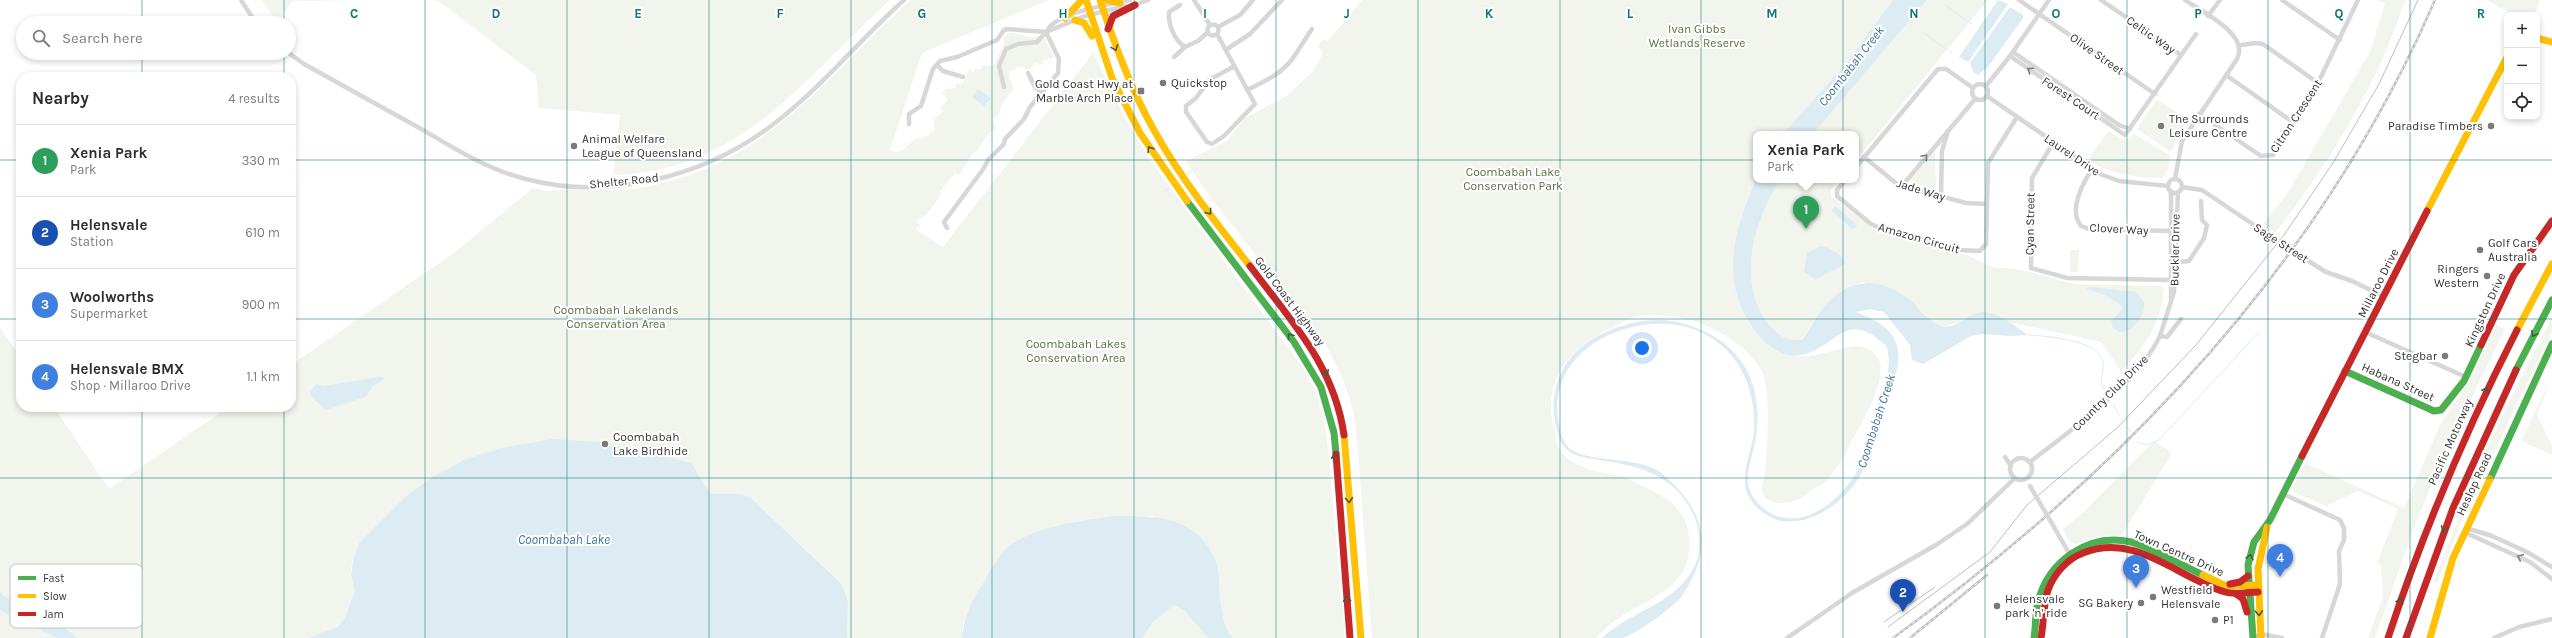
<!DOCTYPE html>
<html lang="en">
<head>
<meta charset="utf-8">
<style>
  :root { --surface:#fff; --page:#f7f7f7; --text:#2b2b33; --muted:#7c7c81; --line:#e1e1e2; --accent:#7a7a7a }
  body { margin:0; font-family:Karla,sans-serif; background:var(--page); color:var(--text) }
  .controls { position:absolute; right:12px; top:12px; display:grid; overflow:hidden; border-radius:8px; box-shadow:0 2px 6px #0003 }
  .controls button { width:36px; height:36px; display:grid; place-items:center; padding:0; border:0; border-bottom:1px solid var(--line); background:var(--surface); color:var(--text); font:20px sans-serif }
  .you { position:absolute; left:1642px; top:348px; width:14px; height:14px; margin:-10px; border:3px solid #fff; border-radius:50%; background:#1a73e8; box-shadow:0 0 0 6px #1a73e833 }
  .badge { display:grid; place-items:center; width:26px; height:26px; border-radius:50%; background:var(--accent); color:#fff; font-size:13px; font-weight:700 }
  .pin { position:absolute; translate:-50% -33px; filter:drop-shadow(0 1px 2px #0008) }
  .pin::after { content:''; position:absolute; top:21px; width:14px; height:12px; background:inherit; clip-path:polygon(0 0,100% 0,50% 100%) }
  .popup { position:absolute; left:1753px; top:131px; width:106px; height:52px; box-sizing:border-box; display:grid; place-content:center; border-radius:8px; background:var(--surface); filter:drop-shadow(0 1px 3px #0005); font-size:13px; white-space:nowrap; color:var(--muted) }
  .popup b { font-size:15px; color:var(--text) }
  .popup::after { content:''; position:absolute; left:50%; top:100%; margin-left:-8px; border:8px solid transparent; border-top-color:var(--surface) }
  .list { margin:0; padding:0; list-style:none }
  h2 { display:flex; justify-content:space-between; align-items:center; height:52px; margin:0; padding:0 16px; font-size:17px }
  h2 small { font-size:13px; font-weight:400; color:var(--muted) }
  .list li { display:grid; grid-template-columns:26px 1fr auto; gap:12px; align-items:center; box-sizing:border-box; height:72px; padding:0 16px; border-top:1px solid var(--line) }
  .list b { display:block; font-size:15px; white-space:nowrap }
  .list p { margin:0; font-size:13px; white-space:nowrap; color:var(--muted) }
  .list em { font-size:13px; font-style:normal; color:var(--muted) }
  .icon { flex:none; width:22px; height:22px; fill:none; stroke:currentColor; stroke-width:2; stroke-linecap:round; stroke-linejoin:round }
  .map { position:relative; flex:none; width:2552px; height:638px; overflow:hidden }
  .search { position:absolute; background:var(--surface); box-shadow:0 2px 6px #0003; left:16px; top:16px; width:280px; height:44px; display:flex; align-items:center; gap:10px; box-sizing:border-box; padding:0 14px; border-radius:22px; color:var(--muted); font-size:15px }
  .panel { position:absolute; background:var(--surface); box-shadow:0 2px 6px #0003; left:16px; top:72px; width:280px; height:340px; border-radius:16px }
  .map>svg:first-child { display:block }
  .green { fill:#f1f5ed }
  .water { fill:#ddebf3 }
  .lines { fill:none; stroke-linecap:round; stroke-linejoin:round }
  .stream { stroke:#ddebf3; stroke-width:1 }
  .street { stroke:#d7d7d7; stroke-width:4.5 }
  .fast { stroke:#4caf50; stroke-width:7 }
  .slow { stroke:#ffc107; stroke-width:7 }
  .jam { stroke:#c62828; stroke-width:7 }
  .tram { stroke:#bebebe; stroke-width:1 }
  .rail-casing { stroke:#bebebe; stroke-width:2.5 }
  .rail { stroke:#fff; stroke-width:1; stroke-dasharray:3; stroke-linecap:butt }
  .street-bridge { stroke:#d7d7d7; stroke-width:4.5 }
  .oneway { stroke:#3c5e3d }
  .oneway2 { stroke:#7d7d7d }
  .grid { fill:none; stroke:#0f766e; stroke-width:1; stroke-opacity:0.55 }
  .poi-dot { fill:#7a7a7a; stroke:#fff; stroke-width:1.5 }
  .labels { text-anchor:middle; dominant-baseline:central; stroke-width:4; stroke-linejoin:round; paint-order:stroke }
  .park-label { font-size:12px; fill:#56703f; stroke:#fff }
  .street-label { font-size:12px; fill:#333; stroke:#fff }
  .poi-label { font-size:12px; fill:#333; stroke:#fff; text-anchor:start }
  .water-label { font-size:13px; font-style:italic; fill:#3f7597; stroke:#fff }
  .key { fill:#fff; stroke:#c2c2c2; stroke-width:1 }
  .key-label { font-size:11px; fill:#333 }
  .grid-label { font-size:13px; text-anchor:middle; font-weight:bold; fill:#0f766e; stroke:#fff; stroke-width:4; stroke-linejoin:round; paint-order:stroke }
</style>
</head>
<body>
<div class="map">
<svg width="2552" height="638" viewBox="0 0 2552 638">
  <rect width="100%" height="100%" fill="#fff"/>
  <!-- green -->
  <g class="green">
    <polygon points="262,0 378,0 292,1 278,23"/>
    <path d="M437,0H890C803,79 742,171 613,175L620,115L539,108L536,75Z"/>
    <path d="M911,0H1049L922,53L890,150L896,152L903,150L915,139L925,137L935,130L933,119L943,112L940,109L948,99L942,93L946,89L955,88L956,84L963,83L969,70L974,72L975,68L980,70L982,65L993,66L1004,44L1003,39C1011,27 1020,36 1030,37C1035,38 1039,35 1043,35L1054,57L1042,62V65L1035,63L1028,71L1021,66L1010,72L1009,77L1014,89L1003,102L998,116L992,118L997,130L989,133L975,153H973L961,172L959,175L955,173L939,193L941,195L928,213L917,221L920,226L915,229L943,247L1093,53L1125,118L1150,160L1305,371L1316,392L1324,419L1328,448L1345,638H1232L1223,621L1216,563L1153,516H1113L1072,522L963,623L962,638H847L848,602L842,583L751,498L741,494H712L705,486L692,463L658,457L359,543C356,553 351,562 351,573C350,579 355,585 355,591C355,620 335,629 312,638H0V327L21,358V407H54L109,489L229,407H291V365L454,253L533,188L546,191C577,188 609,193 640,188C767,165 822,81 911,0Z"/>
    <path d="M1362,0H1893L1847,63L1784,134H1756L1757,180L1747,200L1741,291L1793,354C1822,365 1862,327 1879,360C1886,374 1870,408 1863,420C1850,442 1843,464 1825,482C1821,486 1816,487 1812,490C1797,502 1783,508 1765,498C1759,488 1763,483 1765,473C1767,452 1772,387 1761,370C1740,334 1687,312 1645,315C1633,316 1623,322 1613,327C1579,344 1549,368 1551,410C1551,416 1553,423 1555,429C1556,432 1555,436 1556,440C1564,470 1603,472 1627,478C1632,480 1636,483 1640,485C1664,495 1687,508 1689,538C1693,588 1652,596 1619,618C1610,623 1603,631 1596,638H1372L1356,424C1350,395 1340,370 1325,344L1205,190L1186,161L1227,141L1245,118L1288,95L1315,69L1323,52L1318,46L1323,40L1328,41Z"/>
    <polygon points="1927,0 1988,0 1856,160 1856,134 1813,134"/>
    <path d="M2376,0H2405C2377,86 2330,162 2275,233L2263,224L2287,194L2371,50L2385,3Z"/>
    <polygon points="2487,0 2540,0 2535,15 2513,15"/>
    <polygon points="2157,99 2187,120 2171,152 2137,129"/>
    <path d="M2108,131L2122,140L2130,139L2134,134L2170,155L2168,169L2162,178C2134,177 2112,175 2088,160Z"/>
    <polygon points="1935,151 1936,187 1933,188 1912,183 1911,180"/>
    <path d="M1780,180H1839L1831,190V196L1878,232L1969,256L1992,267L2022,270L2074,284L2162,286L2164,288C2161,324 2145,346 2121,372L2102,342L2008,322L1995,315L1944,326L1932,322L1918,307L1863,282C1841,290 1827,302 1813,322C1809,328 1806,334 1801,340C1785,341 1778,335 1768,323C1736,282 1754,220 1780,180Z"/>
    <polygon points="2070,250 2079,250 2078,272 2070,272"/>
    <polygon points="2552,317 2552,332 2466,510 2437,583 2433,582 2495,430"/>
    <polygon points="2496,325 2505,329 2445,452 2415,525 2375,638 2368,638 2383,597 2381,565 2377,563 2397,512 2397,508 2358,491 2326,506 2294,492 2293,488 2305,463 2404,508 2441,423 2470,380"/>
    <polygon points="2552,376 2537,415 2552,446 2552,455 2521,441"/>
    <polygon points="2154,441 2172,453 2122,535 2099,536 2076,544 2070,542 2063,529 2085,511"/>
    <polygon points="1174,605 1185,611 1208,638 1142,638 1153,622"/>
  </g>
  <!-- water -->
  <g class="water">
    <polygon points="1893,0 1927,0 1813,134 1783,134 1846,64"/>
    <polygon points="1998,0 2008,4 1968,62 1959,57"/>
    <polygon points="2010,7 2023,15 2023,18 1988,67 1978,75 1973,72 1970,63"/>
    <polygon points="978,89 991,98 984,106 972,97"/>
    <path d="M1756,179L1780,180C1754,220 1736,282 1768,323C1778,335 1785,341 1802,340C1809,331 1813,321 1820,312C1844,279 1877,274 1909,299C1920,308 1928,322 1942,326C1956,330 1969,313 1982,312C1999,312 2015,326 2028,335L2010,336L1981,334L1971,336L1923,364L1912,360L1910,345L1884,312L1870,309L1856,312C1902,329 1907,351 1888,396C1884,404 1878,412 1876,420C1872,433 1871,446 1868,458C1858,492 1819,526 1782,521C1767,519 1747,502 1745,486C1743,467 1752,450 1754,432C1758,370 1719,321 1654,324C1602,327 1551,362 1558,418C1560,429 1561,440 1569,448C1583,461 1632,458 1653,468C1662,472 1671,482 1678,489C1710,523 1708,560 1681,597C1672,608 1638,633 1623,638C1617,638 1608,638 1602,638C1631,610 1679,604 1696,563C1701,550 1700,531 1695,518C1678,478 1645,467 1605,461C1594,459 1580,458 1570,452C1561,447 1558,436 1556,427C1548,394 1560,361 1588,342C1615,324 1654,314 1685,324C1740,340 1764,381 1756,437C1754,452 1745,472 1749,487C1751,497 1759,506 1767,511C1805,536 1849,493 1863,460C1869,446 1870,430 1874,416C1882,392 1893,373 1887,347C1841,301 1835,359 1790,355C1776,353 1764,342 1756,332C1718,283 1734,231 1756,179Z"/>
    <polygon points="1835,206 1856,224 1857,227 1852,229 1832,211"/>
    <path d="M1820,246C1828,247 1845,255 1845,264L1816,279L1804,272L1807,253Z"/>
    <path d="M2090,287L2136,292L2144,302C2146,314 2133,333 2120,332L2113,328L2111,321L2122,310L2121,305L2105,295L2086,289Z"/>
    <polygon points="381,377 385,379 373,386 365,397 326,410 313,398 310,392 316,384 323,386"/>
    <polygon points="552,439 599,442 692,463 705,486 712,494 741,494 751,498 842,584 848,602 847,638 309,638 337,627 345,618 355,591 351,575 353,561 359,543 405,497 433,477 466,459 502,448"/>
    <path d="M1113,516C1156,516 1197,515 1216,562C1220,572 1219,587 1220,598C1223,613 1222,626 1233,638H1208L1185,611L1174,605L1153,622L1142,638H962C964,617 972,600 984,582C990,571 999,555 1008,547C1037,526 1079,521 1113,516Z"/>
    <polygon points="0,592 5,597 59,624 78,638 57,638 5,613 0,609"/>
  </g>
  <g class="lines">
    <!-- stream -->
    <g class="stream">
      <polyline points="1945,5 1967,21"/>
      <polyline points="1969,22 1972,24"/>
      <polyline points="1924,33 1946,49"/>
      <polyline points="1948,50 1952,53"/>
      <polyline points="1832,133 1833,134"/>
      <polyline points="1187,174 1193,170"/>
      <polyline points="1165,191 1170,187"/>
      <path d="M2028,335C2047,336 2099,340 2103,362C2105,374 2097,380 2105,391"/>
      <polyline points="2113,404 2119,415"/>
      <polyline points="2128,428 2131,432"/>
      <polyline points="2137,442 2146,445 2159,440 2259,332"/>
    </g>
    <!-- street -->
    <g class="street">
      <polyline points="241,0 256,23"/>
      <polyline points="1194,0 1210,25"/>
      <polyline points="2019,0 2155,94"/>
      <polyline points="2101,0 2181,55"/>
      <polyline points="2282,0 2340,40"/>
      <polyline points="1135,5 1148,0"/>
      <path d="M1180,5L1169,12C1168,24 1174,40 1185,47L1198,41L1208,32"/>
      <polyline points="2208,16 2220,0"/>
      <circle cx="1213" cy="30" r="5.5"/>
      <polyline points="1218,27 1240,15 1253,0"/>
      <path d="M1047,31C1054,13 1112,4 1130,0"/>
      <polyline points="1217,34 1255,104 1224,136 1212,144 1207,142 1186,112 1186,106 1196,98 1209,80 1233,67"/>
      <polyline points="2241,45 2256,43 2263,44 2318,83"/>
      <polyline points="1227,49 1250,34 1282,0"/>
      <polyline points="2013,52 2119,125 2130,129"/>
      <path d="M289,53L304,64C344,86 383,108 423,130C455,149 489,170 526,179C607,201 701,177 767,129C818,92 858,41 904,0"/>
      <polyline points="2010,56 2125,135 2196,34"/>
      <polyline points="1174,57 1185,47"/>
      <polyline points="937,65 943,71 963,77"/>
      <polyline points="1028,73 1035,87 1042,93"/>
      <polyline points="2226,75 2294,123"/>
      <circle cx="1980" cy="92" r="8"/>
      <polyline points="1986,86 2010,56 2049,0"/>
      <path d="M1247,90C1264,82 1285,72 1295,55C1301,46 1306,38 1312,29"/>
      <polyline points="1987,96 2100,174 2119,181 2168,186"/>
      <polyline points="2199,114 2261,156 2273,155 2318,83 2358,0"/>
      <polyline points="909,124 909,114 921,106 933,69 940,61 957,57 997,40 1004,30 1007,29 1046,32 1085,16 1126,6"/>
      <polyline points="2053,143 2032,178 2031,268 2067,278 2170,280"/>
      <polyline points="1864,157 1897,184 1966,203 1987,204"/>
      <polyline points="1856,167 1938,69 1946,69 1973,88"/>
      <path d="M2092,169C2083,183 2068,210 2081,226L2089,229L2171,231"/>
      <path d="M2175,179L2182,141L2237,59C2250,34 2202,12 2185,0"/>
      <circle cx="2175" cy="186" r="7"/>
      <polyline points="1845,180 1837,190 1837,196 1871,224 1880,228 1959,250 1980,251 1986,244 1988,163 2017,117"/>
      <polyline points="1902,186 1975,99"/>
      <polyline points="2182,187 2202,190 2257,227"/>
      <polyline points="2171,192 2171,299"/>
      <polyline points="1941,196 1942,151 1948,131"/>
      <polyline points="947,228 944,222 984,168 988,160 1004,144 1005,139 1024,119 1030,107 1058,73 1059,59 1046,32 1037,42 1018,44 1006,49 999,66 1004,87"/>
      <polyline points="2302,257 2326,272 2352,281 2383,296"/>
      <polyline points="2172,263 2189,261 2204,238 2207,225 2202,220 2201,201"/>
      <polyline points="2365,332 2466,377"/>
      <polyline points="2160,336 2174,292 2178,192"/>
      <polyline points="2005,457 2011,466"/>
      <circle cx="2021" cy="469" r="11"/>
      <path d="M2030,462C2071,430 2137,384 2160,336L2167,337L2181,319"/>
      <polyline points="2283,494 2340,520 2344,528 2344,540 2339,551 2340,584 2322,638"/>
      <polyline points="2054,527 2070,555"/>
      <polyline points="2466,528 2492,536 2527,552 2552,567"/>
      <polyline points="2464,532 2530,562 2552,579"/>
      <polyline points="1787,638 1852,593 1936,545 1967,524 2015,478"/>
      <polyline points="2253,638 2261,634 2282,638"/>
      <polyline points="2494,638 2519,627 2552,619"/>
    </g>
    <!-- fast -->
    <g class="fast">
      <polyline points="1187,201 1294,342 1321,387 1334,433 1336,454"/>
      <polyline points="2516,370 2552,300"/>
      <polyline points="2345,371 2434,411 2441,410 2464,381 2481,345"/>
      <polyline points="2490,479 2552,344"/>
      <path d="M2034,638C2036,626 2035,613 2038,602C2048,562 2088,532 2131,542C2150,547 2183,566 2203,575"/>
      <polyline points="2253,638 2248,565 2254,542 2270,520 2302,456"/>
    </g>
    <!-- slow -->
    <g class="slow">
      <polyline points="1086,0 1112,78 1140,133 1187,201"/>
      <path d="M1100,0C1115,45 1131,90 1155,132C1182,180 1216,223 1250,266"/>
      <polyline points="1107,0 1120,3"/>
      <polyline points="1065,18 1082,0"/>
      <polyline points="1075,20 1084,23 1092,36"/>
      <polyline points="2537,38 2552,42"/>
      <polyline points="2427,211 2507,57"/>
      <polyline points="2517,330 2552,264"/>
      <polyline points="1344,435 1361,638"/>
      <polyline points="2203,575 2226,586 2258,585"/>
      <polyline points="2261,638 2258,569 2267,527"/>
      <polyline points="2430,638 2453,558 2490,479"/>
    </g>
    <!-- jam -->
    <g class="jam">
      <polyline points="1108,29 1113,16 1135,5"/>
      <path d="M1250,266C1291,321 1334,365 1344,435"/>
      <polyline points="2481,345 2514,275 2552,221"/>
      <polyline points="1336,454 1350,638"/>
      <polyline points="2302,456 2427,211"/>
      <polyline points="2230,584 2240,582 2248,576"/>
      <polyline points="2236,594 2243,599 2247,612"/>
      <path d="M2041,638C2044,622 2043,605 2048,590C2054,574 2067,559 2083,553C2136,532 2176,577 2225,592C2235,595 2247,592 2258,592"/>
      <path d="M2388,638C2423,532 2466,430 2517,330"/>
      <polyline points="2406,638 2453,508 2516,370"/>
    </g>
    <!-- tram -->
    <g class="tram">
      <polyline points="1884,622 1935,587"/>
      <polyline points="1888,627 1990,552 2027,505 2117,428 2196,345 2284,235 2333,163 2379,84 2418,0"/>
    </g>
    <!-- rail casing -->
    <g class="rail-casing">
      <g id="rail">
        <path d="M1893,638C2122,472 2322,262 2435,0"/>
        <polyline points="1910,638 1987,575"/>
      </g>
    </g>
    <!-- rail -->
    <use href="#rail" class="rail"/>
    <!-- street-bridge -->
    <g class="street-bridge">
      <polyline points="2257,227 2302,257"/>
      <polyline points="2030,486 2054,527"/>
    </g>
  </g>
  <!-- one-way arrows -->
  <defs><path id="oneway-chevron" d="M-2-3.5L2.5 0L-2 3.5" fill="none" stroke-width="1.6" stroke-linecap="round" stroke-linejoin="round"/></defs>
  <g class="oneway">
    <use href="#oneway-chevron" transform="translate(1115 48) rotate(69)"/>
    <use href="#oneway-chevron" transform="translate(1150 149) rotate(-122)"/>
    <use href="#oneway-chevron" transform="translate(1209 212) rotate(53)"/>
    <use href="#oneway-chevron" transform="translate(2534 334) rotate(118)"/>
    <use href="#oneway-chevron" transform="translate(1290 336) rotate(-127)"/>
    <use href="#oneway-chevron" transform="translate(1326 373) rotate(64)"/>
    <use href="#oneway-chevron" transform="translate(2486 390) rotate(-65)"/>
    <use href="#oneway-chevron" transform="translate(1335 456) rotate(-95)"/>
    <use href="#oneway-chevron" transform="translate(1349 500) rotate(86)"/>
    <use href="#oneway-chevron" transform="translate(2444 529) rotate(111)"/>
    <use href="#oneway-chevron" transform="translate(2250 557) rotate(-76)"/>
    <use href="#oneway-chevron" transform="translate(1347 599) rotate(-95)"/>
    <use href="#oneway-chevron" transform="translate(2400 601) rotate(-71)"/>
    <use href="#oneway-chevron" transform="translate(2259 613) rotate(87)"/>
  </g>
  <g class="oneway2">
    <use href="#oneway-chevron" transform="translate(2030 70) rotate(-146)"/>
    <use href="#oneway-chevron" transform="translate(1925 157) rotate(-50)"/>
    <use href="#oneway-chevron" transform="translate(2520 557) rotate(-155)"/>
  </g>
  <!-- grid -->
  <path class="grid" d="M142,0V23M284,0V23M425,0V638M567,0V638M709,0V638M851,0V638M992,0V638M1134,0V638M1276,0V638M1418,0V638M1560,0V638M1701,0V638M1843,0V638M1985,0V638M2127,0V638M2268,0V638M2410,0V638M142,53V77M284,53V77M0,160H21M291,160H2552M0,319H21M291,319H2552M142,407V638M284,407V638M0,478H2552"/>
  <!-- markers -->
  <g class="poi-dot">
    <circle cx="1163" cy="83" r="4"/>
    <rect x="1137" y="87" width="8" height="8" rx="2"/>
    <circle cx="2161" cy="126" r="4"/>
    <circle cx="2491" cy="126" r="4"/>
    <circle cx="574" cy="146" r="4"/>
    <circle cx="2480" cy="250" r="4"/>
    <circle cx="2487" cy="276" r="4"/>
    <circle cx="2445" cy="356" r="4"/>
    <circle cx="605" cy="444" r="4"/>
    <circle cx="2153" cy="597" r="4"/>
    <circle cx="2141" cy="603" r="4"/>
    <circle cx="1997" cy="606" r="4"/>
    <circle cx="2215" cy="620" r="4"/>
  </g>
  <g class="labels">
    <!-- park labels -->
    <g class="park-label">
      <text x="1697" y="29">Ivan Gibbs<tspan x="1697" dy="14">Wetlands Reserve</tspan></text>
      <text x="1513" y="172">Coombabah Lake<tspan x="1513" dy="14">Conservation Park</tspan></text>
      <text x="616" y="310">Coombabah Lakelands<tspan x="616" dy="14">Conservation Area</tspan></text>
      <text x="1076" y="344">Coombabah Lakes<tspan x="1076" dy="14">Conservation Area</tspan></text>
    </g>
    <!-- street labels -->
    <g class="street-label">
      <text transform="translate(2151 35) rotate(35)">Celtic Way</text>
      <text transform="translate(2097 54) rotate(35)">Olive Street</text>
      <text transform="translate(2071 98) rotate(34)">Forest Court</text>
      <text transform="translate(2296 116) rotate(-57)">Citron Crescent</text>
      <text transform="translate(2072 155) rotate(34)">Laurel Drive</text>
      <text transform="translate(624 181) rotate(-6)">Shelter Road</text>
      <text transform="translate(1921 190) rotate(17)">Jade Way</text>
      <text transform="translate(2030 224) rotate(-89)">Cyan Street</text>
      <text transform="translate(2119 229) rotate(3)">Clover Way</text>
      <text transform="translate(1919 238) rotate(16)">Amazon Circuit</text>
      <text transform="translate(2281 243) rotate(33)">Sage Street</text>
      <text transform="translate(2175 250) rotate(-89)">Buckler Drive</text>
      <text transform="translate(2378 283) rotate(-63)">Millaroo Drive</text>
      <text transform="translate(1290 301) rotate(53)">Gold Coast Highway</text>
      <text transform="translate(2485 310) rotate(-65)">Kingston Drive</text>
      <text transform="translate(2398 382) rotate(24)">Habana Street</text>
      <text transform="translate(2110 393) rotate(-45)">Country Club Drive</text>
      <text transform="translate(2450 442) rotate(-66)">Pacific Motorway</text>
      <text transform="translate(2474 484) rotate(-65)">Heslop Road</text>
      <text transform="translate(2179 553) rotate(24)">Town Centre Drive</text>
    </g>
    <!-- poi labels -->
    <g class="poi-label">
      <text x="1171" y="83">Quickstop</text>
      <text x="1133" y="84" text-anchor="end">Gold Coast Hwy at<tspan x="1133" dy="14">Marble Arch Place</tspan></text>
      <text x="2169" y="119">The Surrounds<tspan x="2169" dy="14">Leisure Centre</tspan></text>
      <text x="2483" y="126" text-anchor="end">Paradise Timbers</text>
      <text x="582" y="139">Animal Welfare<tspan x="582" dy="14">League of Queensland</tspan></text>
      <text x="2488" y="243">Golf Cars<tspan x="2488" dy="14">Australia</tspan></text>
      <text x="2479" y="269" text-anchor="end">Ringers<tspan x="2479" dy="14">Western</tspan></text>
      <text x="2437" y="356" text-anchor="end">Stegbar</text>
      <text x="613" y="437">Coombabah<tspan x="613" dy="14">Lake Birdhide</tspan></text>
      <text x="2161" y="590">Westfield<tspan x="2161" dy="14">Helensvale</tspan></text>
      <text x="2005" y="599">Helensvale<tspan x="2005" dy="14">park 'n' ride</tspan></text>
      <text x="2133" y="603" text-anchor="end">SG Bakery</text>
      <text x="2223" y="620">P1</text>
    </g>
    <!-- water labels -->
    <g class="water-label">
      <text transform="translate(1851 66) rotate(-52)">Coombabah Creek</text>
      <text transform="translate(1876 421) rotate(-72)">Coombabah Creek</text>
      <text x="564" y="539">Coombabah Lake</text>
    </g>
  </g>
  <!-- legend -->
  <rect x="10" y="564" width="132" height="64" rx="6" class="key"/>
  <rect x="18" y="576" width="18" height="4" fill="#4caf50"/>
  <rect x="18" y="594" width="18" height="4" fill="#ffc107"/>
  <rect x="18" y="612" width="18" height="4" fill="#c62828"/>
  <g class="key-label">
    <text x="43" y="582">Fast</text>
    <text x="43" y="600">Slow</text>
    <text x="43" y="618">Jam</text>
  </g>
  <g class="grid-label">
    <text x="354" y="18">C</text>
    <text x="496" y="18">D</text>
    <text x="638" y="18">E</text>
    <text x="780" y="18">F</text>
    <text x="922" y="18">G</text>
    <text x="1063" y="18">H</text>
    <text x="1205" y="18">I</text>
    <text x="1347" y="18">J</text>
    <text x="1489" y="18">K</text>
    <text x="1630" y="18">L</text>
    <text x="1772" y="18">M</text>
    <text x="1914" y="18">N</text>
    <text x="2056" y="18">O</text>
    <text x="2198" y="18">P</text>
    <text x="2339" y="18">Q</text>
    <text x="2481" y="18">R</text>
  </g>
</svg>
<div class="controls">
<button>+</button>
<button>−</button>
<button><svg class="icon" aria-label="locate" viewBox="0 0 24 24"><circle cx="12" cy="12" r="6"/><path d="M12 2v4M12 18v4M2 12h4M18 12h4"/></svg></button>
</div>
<div class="you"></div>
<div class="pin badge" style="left:1806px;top:229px;background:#2e9e5b">1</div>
<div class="popup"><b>Xenia Park</b>Park</div>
<div class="pin badge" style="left:1903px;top:612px;background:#1a4fb4">2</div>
<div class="pin badge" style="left:2136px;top:588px;background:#3f7fe0">3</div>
<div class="pin badge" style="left:2280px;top:577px;background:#3f7fe0">4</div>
<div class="search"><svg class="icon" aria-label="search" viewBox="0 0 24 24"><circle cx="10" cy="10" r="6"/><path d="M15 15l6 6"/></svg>Search here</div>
<section class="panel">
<h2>Nearby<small>4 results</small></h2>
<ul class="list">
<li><span class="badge" style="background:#2e9e5b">1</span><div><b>Xenia Park</b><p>Park</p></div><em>330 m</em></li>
<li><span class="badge" style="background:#1a4fb4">2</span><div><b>Helensvale</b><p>Station</p></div><em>610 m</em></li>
<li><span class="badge" style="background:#3f7fe0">3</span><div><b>Woolworths</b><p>Supermarket</p></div><em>900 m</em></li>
<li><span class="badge" style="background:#3f7fe0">4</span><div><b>Helensvale BMX</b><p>Shop · Millaroo Drive</p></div><em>1.1 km</em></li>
</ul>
</section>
</div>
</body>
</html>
